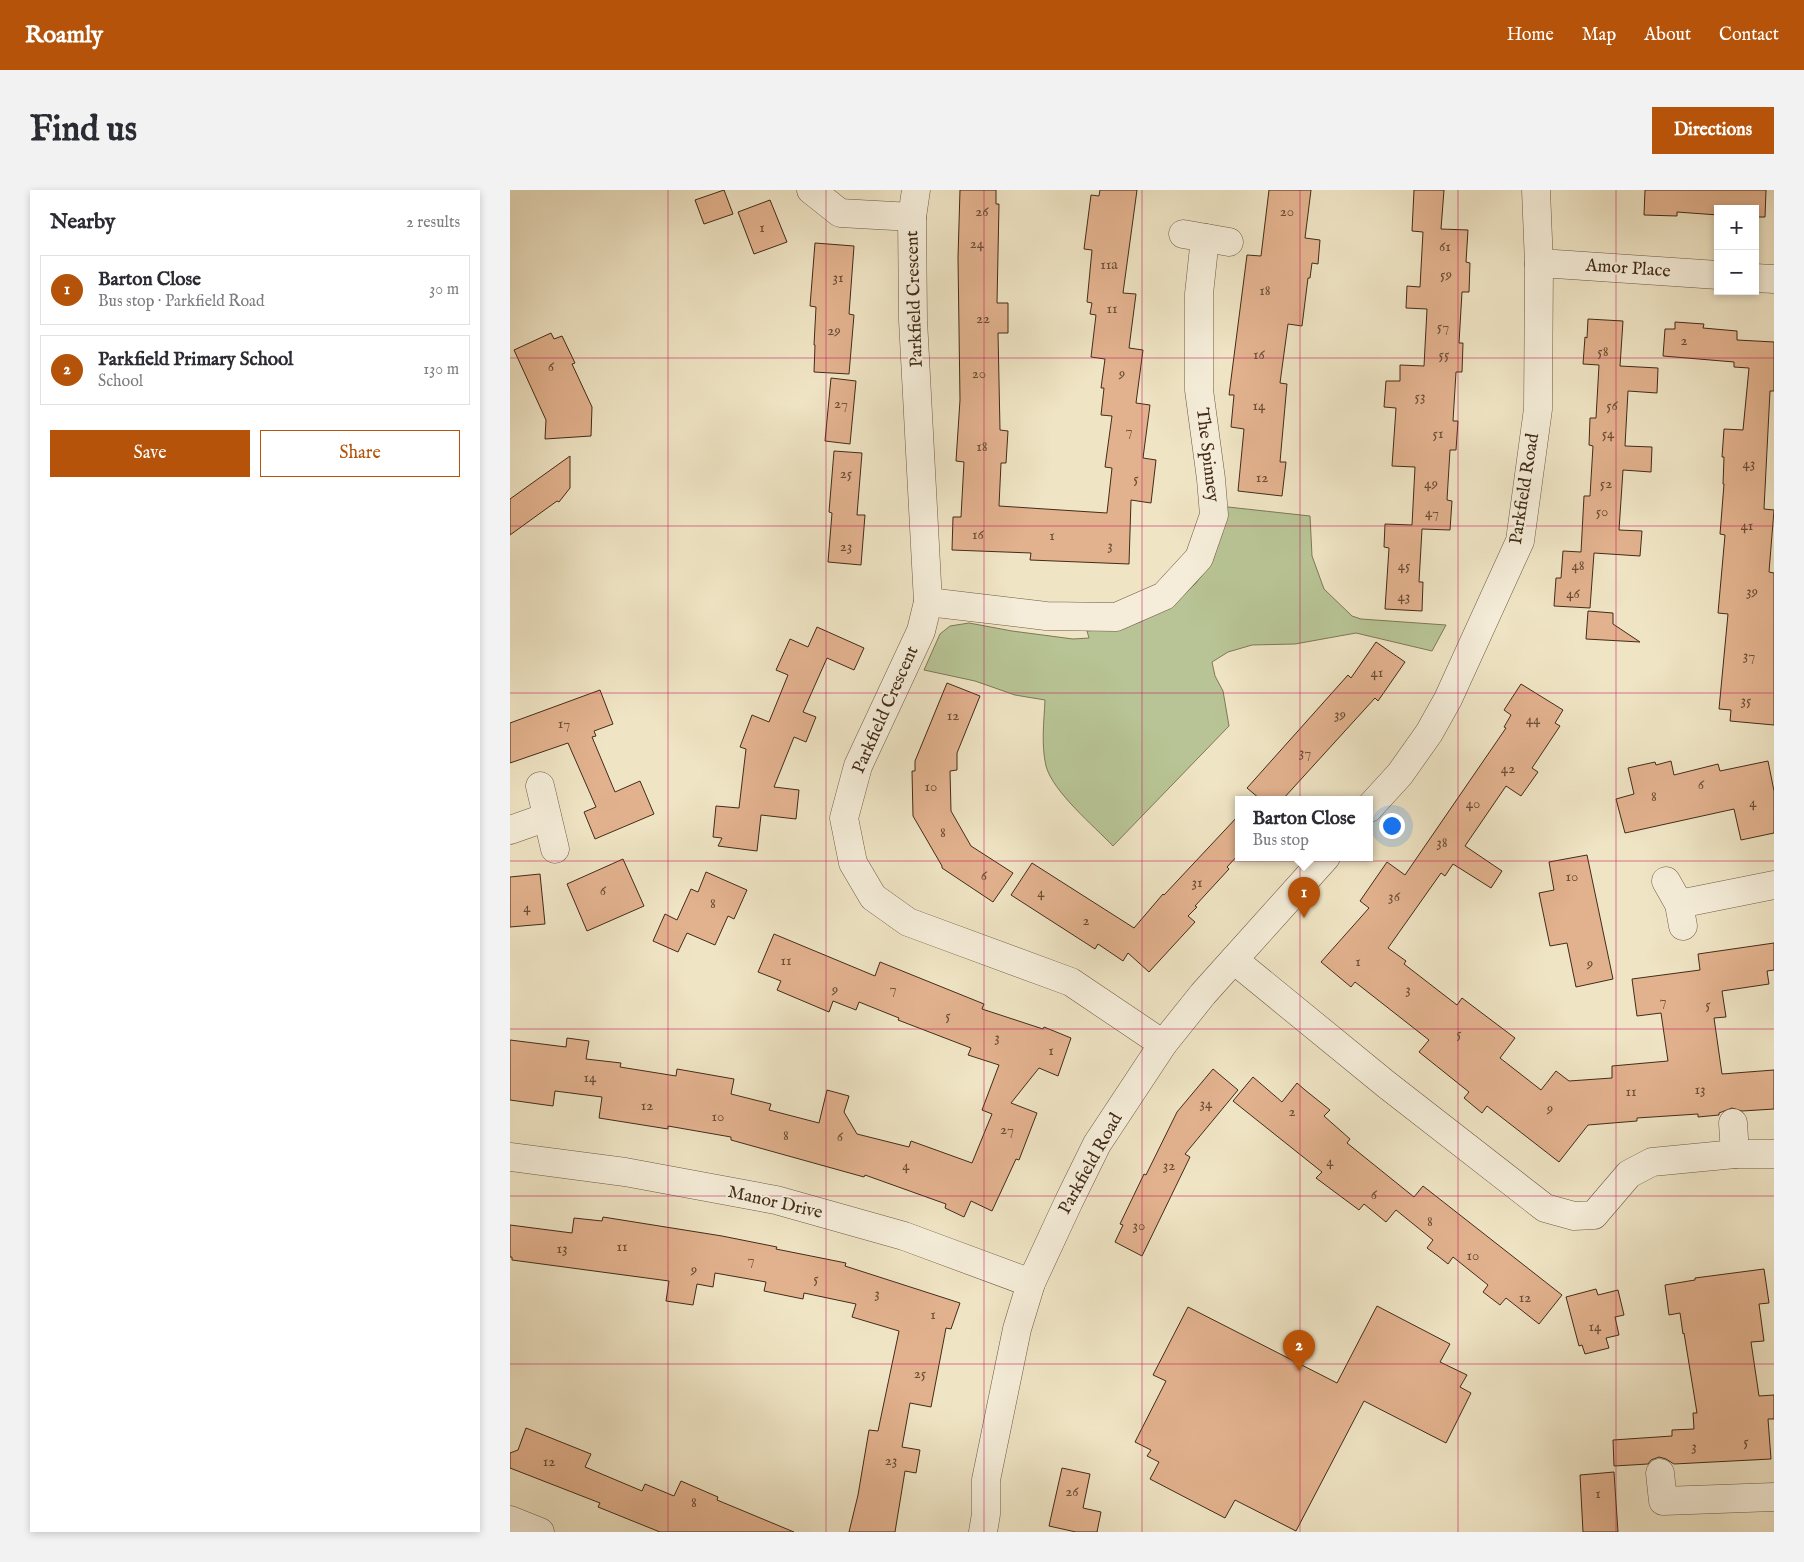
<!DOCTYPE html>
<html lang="en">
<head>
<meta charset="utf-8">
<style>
  :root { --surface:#fff; --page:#f2f2f3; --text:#2b2b33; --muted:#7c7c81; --line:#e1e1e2; --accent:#b45309 }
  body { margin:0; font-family:"IM FELL English",serif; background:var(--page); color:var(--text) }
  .controls { position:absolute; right:15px; top:15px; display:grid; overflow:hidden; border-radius:0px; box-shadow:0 2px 8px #0003 }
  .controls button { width:45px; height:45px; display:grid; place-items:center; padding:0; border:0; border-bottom:1px solid var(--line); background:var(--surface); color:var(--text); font:25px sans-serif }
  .you { position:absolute; left:881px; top:635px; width:18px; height:18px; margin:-12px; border:4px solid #fff; border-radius:50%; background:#1a73e8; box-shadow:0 0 0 8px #1a73e833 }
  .badge { display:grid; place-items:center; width:32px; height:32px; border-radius:50%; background:var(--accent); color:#fff; font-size:16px; font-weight:700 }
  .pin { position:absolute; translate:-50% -41px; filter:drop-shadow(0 1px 2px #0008) }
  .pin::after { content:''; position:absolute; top:26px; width:18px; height:15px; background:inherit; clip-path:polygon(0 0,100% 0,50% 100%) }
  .popup { position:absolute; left:725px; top:606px; width:138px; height:65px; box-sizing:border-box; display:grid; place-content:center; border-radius:0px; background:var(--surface); filter:drop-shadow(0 1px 4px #0005); font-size:16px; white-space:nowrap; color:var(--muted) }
  .popup b { font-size:19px; color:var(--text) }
  .popup::after { content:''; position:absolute; left:50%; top:100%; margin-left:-10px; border:10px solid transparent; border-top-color:var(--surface) }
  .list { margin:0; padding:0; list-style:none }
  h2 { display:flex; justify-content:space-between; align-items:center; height:65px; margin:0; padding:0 20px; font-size:21px }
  h2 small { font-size:16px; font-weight:400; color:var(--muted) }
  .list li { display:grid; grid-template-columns:32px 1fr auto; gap:15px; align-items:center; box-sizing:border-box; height:70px; margin:0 10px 10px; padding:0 10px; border:1px solid var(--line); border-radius:0px }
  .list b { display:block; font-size:19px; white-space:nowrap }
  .list p { margin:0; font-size:16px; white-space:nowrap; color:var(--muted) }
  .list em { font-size:16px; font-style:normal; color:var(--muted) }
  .actions { display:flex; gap:10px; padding:15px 20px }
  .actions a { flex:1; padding:11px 0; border:1px solid var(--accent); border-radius:0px; text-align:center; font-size:18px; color:var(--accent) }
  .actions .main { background:var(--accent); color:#fff }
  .map { position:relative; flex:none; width:1264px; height:1342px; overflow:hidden; border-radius:0px }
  header { display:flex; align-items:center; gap:30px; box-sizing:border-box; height:70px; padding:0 25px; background:var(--accent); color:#fff }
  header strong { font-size:24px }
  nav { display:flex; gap:28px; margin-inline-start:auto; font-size:18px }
  .intro { display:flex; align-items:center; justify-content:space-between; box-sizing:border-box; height:120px; padding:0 30px }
  h1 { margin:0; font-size:35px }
  .button { padding:12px 22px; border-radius:0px; background:var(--accent); color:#fff; font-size:18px; font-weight:700 }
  main { display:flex; gap:30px; padding:0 30px }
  aside { flex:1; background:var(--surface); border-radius:0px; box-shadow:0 2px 8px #0003 }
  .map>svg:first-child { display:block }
  .green { fill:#b8c495; stroke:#7e7857 }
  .building { fill:#e2b28e; stroke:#432c19 }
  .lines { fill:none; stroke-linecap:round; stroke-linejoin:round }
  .minor-casing { stroke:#6e5a44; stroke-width:29 }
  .minor { stroke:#f5edd9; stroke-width:28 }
  .grid { fill:none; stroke:#c2185b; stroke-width:1; stroke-opacity:0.55 }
  .labels { text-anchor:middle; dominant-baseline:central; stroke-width:4; stroke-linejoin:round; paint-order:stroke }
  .number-label { font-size:15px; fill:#6b4e36 }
  .street-label { font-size:18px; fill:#432c19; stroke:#f5edd9 }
</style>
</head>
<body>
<header>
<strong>Roamly</strong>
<nav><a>Home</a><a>Map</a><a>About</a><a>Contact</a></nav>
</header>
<div class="intro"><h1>Find us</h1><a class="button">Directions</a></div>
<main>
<aside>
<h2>Nearby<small>2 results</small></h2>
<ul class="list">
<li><span class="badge">1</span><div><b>Barton Close</b><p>Bus stop · Parkfield Road</p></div><em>30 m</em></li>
<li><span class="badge">2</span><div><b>Parkfield Primary School</b><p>School</p></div><em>130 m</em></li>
</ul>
<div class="actions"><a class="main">Save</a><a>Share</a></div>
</aside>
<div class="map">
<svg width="1264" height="1342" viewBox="0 0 1264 1342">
  <rect width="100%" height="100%" fill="#efe4c4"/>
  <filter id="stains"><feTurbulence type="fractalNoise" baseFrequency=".004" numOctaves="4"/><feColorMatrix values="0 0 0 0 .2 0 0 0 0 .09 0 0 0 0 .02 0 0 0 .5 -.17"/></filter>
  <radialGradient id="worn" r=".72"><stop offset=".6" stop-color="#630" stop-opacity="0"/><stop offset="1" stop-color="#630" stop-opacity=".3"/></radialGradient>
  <!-- green -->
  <path class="green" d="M718,317L800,326L802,366L814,399L842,426L851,429L936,435L922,461L846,443L785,454L742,455L718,462L702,472L705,486L713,501L719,536L603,656C584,636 543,602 536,576C531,554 534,532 535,510L505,505L465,491L414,480L430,444L440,436L459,433L502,441L563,449L579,448L577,441L609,438L630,432L664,414L686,393L703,370Z"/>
  <!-- building -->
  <g class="building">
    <polygon points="214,0 223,24 194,34 185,10"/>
    <polygon points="450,0 486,0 486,14 489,14 487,113 498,113 498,143 488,143 490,240 498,241 496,273 491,273 489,316 597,323 602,278 595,277 602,226 591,225 594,198 591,198 595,169 581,167 586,125 580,124 582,113 577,112 582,60 574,59 581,5 589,6 590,0 627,0 613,103 626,104 619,158 633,160 626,213 640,215 633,268 646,270 641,313 621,310 619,374 520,370 521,363 442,360 443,327 451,327 454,272 446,271 450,210 448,68"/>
    <polygon points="759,0 801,0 795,48 810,50 808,74 802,73 800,88 798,88 792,136 778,134 770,193 777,194 770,272 776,272 772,306 728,301 734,239 721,237 724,205 719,205 737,65 751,66"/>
    <polygon points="904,0 934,0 931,39 958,40 956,72 960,73 959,102 952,102 949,153 953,153 952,182 946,182 943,231 948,231 946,260 940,260 937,310 942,311 940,340 912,339 909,392 913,392 912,421 875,419 879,358 874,357 875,334 902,335 905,277 882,276 886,218 874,217 876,191 890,191 890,175 914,176 917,119 896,118 897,96 910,97 913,42 902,41"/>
    <polygon points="1135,0 1256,0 1255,27 1245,27 1245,19 1208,19 1208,25 1167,22 1167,26 1134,25"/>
    <polygon points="260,10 277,52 244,64 228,22"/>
    <polygon points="305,53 344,56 339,124 344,125 339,184 304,182 305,155 304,155 306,117 300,116"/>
    <polygon points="1078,129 1113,131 1110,176 1148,178 1147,203 1118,201 1115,256 1142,257 1141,282 1113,280 1109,340 1132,341 1130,366 1084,363 1080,418 1044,416 1046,388 1051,388 1053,361 1071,362 1074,306 1080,306 1083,256 1079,255 1080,228 1086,228 1089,175 1073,174 1075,147 1077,148"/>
    <polygon points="1165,132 1194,134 1193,138 1227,141 1227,150 1264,152 1264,201 1260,201 1254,319 1264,320 1259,382 1264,383 1264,535 1220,531 1221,520 1209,519 1218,424 1208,423 1215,345 1210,344 1214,294 1213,294 1214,267 1212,267 1214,239 1233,240 1239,178 1224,177 1224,172 1153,166 1155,139 1165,139"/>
    <polygon points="41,143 44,149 52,146 65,173 62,174 82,217 81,246 35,249 36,230 4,160"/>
    <polygon points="321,188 346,191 340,254 315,251"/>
    <polygon points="324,261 352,263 347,325 355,325 351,375 318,372 322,323 319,322"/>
    <polygon points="60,266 60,298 49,312 47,311 0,345 0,309"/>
    <polygon points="1078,421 1103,423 1103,434 1130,452 1076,449"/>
    <polygon points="307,437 354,458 344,480 317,468 293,522 306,527 296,552 284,547 264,597 289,600 286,629 251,625 247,661 208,656 212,648 203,647 206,616 229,618 236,559 230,557 242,525 259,532 278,485 266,480 280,449 298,457"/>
    <polygon points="866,452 895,472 868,511 865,508 773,609 750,609 737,598 838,485 841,488"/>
    <polygon points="437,493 470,506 447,563 447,580 440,581 441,621 461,656 503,683 483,712 432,678 432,676 403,626 402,581 405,581 405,571"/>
    <polygon points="1011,494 1053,520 1045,533 1050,536 1022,578 1028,582 1011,606 996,596 955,656 992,681 981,698 943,674 935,686 931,683 878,758 896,771 894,774 947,815 952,808 1005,848 990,868 1031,900 1046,881 1059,891 1102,888 1102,876 1158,871 1151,823 1127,826 1122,789 1190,780 1188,764 1264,753 1264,780 1257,781 1259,794 1212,801 1216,827 1204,828 1212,884 1264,880 1264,919 1232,921 1222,918 1209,923 1209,925 1188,927 1188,924 1127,928 1127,931 1078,935 1049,972 977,916 972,923 954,908 959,902 909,862 919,850 845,792 841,797 811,772 859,718 850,711 877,672 895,685 996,538 994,537 1001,525 994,520"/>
    <polygon points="90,500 103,534 84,541 86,546 82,547 105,602 130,591 144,624 85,649 74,622 86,617 58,553 0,573 0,533"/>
    <polygon points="1161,571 1164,585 1208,574 1210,581 1258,571 1264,601 1264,643 1231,650 1224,619 1115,643 1106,609 1124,604 1118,578 1145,572 1146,575"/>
    <polygon points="729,625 729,664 717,677 719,679 685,716 687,717 678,726 685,732 639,782 618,763 613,771 588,754 585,759 501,705 522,673 624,738 653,704 654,705"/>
    <polygon points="1077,665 1103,789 1066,797 1057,753 1040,756 1029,703 1044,700 1039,672"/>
    <polygon points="113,669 134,716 77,741 57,694"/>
    <polygon points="196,682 237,700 224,729 218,726 205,755 177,743 168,762 143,751 155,724 167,730 181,699 188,702"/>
    <polygon points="30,684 35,734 0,737 0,687"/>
    <polygon points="264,744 365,786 370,772 474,814 472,819 533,839 534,837 561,848 548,886 529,878 501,913 527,923 509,970 506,969 482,1021 461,1011 454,1027 435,1018 436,1014 355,985 354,987 221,950 221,947 158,936 158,939 89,928 92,907 45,901 43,916 0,910 0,850 56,857 57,848 79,851 76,869 111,873 110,877 166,886 167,879 224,889 221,904 261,914 259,920 309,933 317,900 339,906 334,922 347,944 399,957 401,951 462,973 482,924 472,920 489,875 458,865 461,858 388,830 389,828 349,812 346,820 323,811 319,822 267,800 271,791 248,782"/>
    <polygon points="703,879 728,900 675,964 680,967 632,1066 605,1052 613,1035 610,1034 634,984 636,985 667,922"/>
    <polygon points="743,887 772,912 787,893 795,900 820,920 814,926 840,949 837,953 904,1007 913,996 1052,1105 1029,1134 996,1108 990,1115 973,1102 978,1095 943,1067 938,1074 928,1066 917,1058 923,1050 886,1020 876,1032 854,1014 849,1020 806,988 812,982 723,911"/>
    <polygon points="93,1027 212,1046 267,1057 266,1059 336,1073 335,1076 450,1113 441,1139 436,1138 421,1217 400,1213 392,1257 410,1260 406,1283 395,1281 385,1342 339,1342 348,1305 359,1240 368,1241 389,1141 342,1127 346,1114 294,1103 293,1109 254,1101 256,1092 205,1083 203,1097 187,1094 183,1115 156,1111 159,1091 2,1070 2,1067 0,1067 0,1035 62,1043 64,1028 92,1031"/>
    <polygon points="1254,1079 1259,1113 1249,1114 1254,1151 1241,1152 1249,1206 1264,1205 1264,1229 1258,1229 1261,1269 1164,1274 1156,1269 1149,1267 1141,1270 1138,1274 1104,1276 1103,1250 1162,1246 1162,1240 1184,1239 1183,1223 1187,1223 1174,1143 1173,1144 1170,1123 1159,1125 1155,1095 1185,1090 1185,1088"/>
    <polygon points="1086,1099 1088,1105 1108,1100 1114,1125 1105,1127 1109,1145 1096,1148 1099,1158 1075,1164 1072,1155 1069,1156 1056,1107"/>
    <polygon points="867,1116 940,1154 930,1172 957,1185 950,1197 961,1203 936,1253 854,1211 786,1341 725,1310 715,1328 640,1289 649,1272 637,1266 641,1260 625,1252 656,1191 643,1185 678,1117 827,1193"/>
    <polygon points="16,1238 81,1264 75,1277 132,1301 135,1294 164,1306 171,1291 208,1307 207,1310 284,1342 150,1342 88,1317 90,1313 0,1278 0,1263 8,1260"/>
    <polygon points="552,1278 580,1284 573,1318 591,1322 587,1342 566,1342 539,1336"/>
    <polygon points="1104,1282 1108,1342 1073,1342 1070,1285"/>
  </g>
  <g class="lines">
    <!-- minor casing -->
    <g class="minor-casing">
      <g id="minor">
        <polyline points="301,0 330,23 402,27"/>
        <polyline points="406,0 402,27 403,130 418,412 411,441 348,576 334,628 343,673 363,707 398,732 561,792 653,854"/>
        <polyline points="673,44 719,52"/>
        <polyline points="1029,74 1045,74 1208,85"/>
        <polyline points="1245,88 1264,89"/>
        <polyline points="418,412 536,426 606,427 654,406 689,368 704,325 701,289 689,200 689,104 695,48"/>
        <polyline points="30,596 45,659"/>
        <polyline points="859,618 890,584 919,543 938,509 1010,351 1028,219 1029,74 1026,0"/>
        <polyline points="0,640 37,627"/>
        <polyline points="1156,691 1169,714 1173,736"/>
        <polyline points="1169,714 1264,695"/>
        <polyline points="724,770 877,895 1035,1018 1064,1026 1084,1025 1119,984 1142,972 1225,964 1264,964"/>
        <polyline points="1223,933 1225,964"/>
        <polyline points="0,967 115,982 266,1010 394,1046 521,1093"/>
        <polyline points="1150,1283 1153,1311 1264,1307"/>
        <polyline points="0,1330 30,1342"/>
        <polyline points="473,1342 476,1324 476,1290 507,1139 521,1093 559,1011 587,954 653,854 693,804 816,667"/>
      </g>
    </g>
    <!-- minor -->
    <use href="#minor" class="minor"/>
  </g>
  <!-- grid -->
  <path class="grid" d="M158,0V1342M316,0V1342M474,0V1342M632,0V1342M790,0V1342M948,0V1342M1106,0V1342M0,168H1264M0,336H1264M0,503H1264M0,671H1264M0,839H1264M0,1006H1264M0,1174H1264"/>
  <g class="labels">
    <!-- number labels -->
    <g class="number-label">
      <text x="472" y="21">26</text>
      <text x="777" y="21">20</text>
      <text x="252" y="37">1</text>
      <text x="467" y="53">24</text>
      <text x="935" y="56">61</text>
      <text x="599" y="74">11a</text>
      <text x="936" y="84">59</text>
      <text x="328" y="87">31</text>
      <text x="755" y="100">18</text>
      <text x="602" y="118">11</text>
      <text x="473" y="128">22</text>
      <text x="933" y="136">57</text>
      <text x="324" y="140">29</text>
      <text x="1174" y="150">2</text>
      <text x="1093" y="161">58</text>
      <text x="749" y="164">16</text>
      <text x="934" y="164">55</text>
      <text x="41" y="176">6</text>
      <text x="469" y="183">20</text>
      <text x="612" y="183">9</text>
      <text x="910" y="206">53</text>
      <text x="331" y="213">27</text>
      <text x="749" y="215">14</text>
      <text x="1102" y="215">56</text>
      <text x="619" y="240">7</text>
      <text x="928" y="243">51</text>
      <text x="1098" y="243">54</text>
      <text x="472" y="256">18</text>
      <text x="1239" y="273">43</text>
      <text x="336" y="283">25</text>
      <text x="752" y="287">12</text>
      <text x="626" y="288">5</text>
      <text x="921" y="293">49</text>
      <text x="1096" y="293">52</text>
      <text x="1092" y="321">50</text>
      <text x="922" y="322">47</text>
      <text x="1237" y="335">41</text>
      <text x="468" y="344">16</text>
      <text x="542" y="345">1</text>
      <text x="600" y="355">3</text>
      <text x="336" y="356">23</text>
      <text x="894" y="375">45</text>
      <text x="1068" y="375">48</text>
      <text x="1242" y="401">39</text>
      <text x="1063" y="403">46</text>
      <text x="894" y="406">43</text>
      <text x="1239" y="465">37</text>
      <text x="867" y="482">41</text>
      <text x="1236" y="510">35</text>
      <text x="830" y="524">39</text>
      <text x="443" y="525">12</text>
      <text x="1023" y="529">44</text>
      <text x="54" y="533">17</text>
      <text x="795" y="562">37</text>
      <text x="998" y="578">42</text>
      <text x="1191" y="594">6</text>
      <text x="421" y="596">10</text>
      <text x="1144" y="606">8</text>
      <text x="1243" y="612">4</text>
      <text x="963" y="613">40</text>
      <text x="433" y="642">8</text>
      <text x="932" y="652">38</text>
      <text x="474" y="685">6</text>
      <text x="1062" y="686">10</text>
      <text x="687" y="692">31</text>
      <text x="93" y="700">6</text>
      <text x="531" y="702">4</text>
      <text x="884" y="706">36</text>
      <text x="203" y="713">8</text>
      <text x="17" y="717">4</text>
      <text x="576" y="730">2</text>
      <text x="276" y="770">11</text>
      <text x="848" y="771">1</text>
      <text x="1080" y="773">9</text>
      <text x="383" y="798">7</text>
      <text x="325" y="799">9</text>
      <text x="898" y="799">3</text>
      <text x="1153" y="810">7</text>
      <text x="1198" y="814">5</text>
      <text x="438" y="825">5</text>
      <text x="949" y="843">5</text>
      <text x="487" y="847">3</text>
      <text x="541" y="860">1</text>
      <text x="80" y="887">14</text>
      <text x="1190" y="899">13</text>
      <text x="1121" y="901">11</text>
      <text x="696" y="913">34</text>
      <text x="137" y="915">12</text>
      <text x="1040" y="918">9</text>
      <text x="782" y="921">2</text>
      <text x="208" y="926">10</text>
      <text x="497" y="939">27</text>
      <text x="276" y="945">8</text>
      <text x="330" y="946">6</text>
      <text x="820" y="971">4</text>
      <text x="396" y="975">4</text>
      <text x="659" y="975">32</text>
      <text x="864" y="1004">6</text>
      <text x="920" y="1031">8</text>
      <text x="629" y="1035">30</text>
      <text x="112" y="1056">11</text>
      <text x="52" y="1058">13</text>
      <text x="963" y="1065">10</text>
      <text x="241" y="1069">7</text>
      <text x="184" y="1079">9</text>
      <text x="306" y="1088">5</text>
      <text x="367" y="1103">3</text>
      <text x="1015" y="1107">12</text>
      <text x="423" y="1124">1</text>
      <text x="1085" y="1136">14</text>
      <text x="410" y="1183">25</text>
      <text x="1236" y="1251">5</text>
      <text x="1184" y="1256">3</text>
      <text x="381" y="1270">23</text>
      <text x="39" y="1271">12</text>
      <text x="562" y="1301">26</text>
      <text x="1088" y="1303">1</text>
      <text x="184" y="1312">8</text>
    </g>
    <!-- street labels -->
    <g class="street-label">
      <text transform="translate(1118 79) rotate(4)">Amor Place</text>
      <text transform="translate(405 109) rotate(-92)">Parkfield Crescent</text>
      <text transform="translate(697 265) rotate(83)">The Spinney</text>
      <text transform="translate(1015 299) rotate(-81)">Parkfield Road</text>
      <text transform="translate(376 520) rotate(-66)">Parkfield Crescent</text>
      <text transform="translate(581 974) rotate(-61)">Parkfield Road</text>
      <text transform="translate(265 1013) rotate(13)">Manor Drive</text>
    </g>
  </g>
  <rect width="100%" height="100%" filter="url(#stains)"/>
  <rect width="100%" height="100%" fill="url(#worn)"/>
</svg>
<div class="controls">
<button>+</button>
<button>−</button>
</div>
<div class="you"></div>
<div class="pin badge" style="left:794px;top:728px">1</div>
<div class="popup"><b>Barton Close</b>Bus stop</div>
<div class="pin badge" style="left:789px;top:1181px">2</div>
</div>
</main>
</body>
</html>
